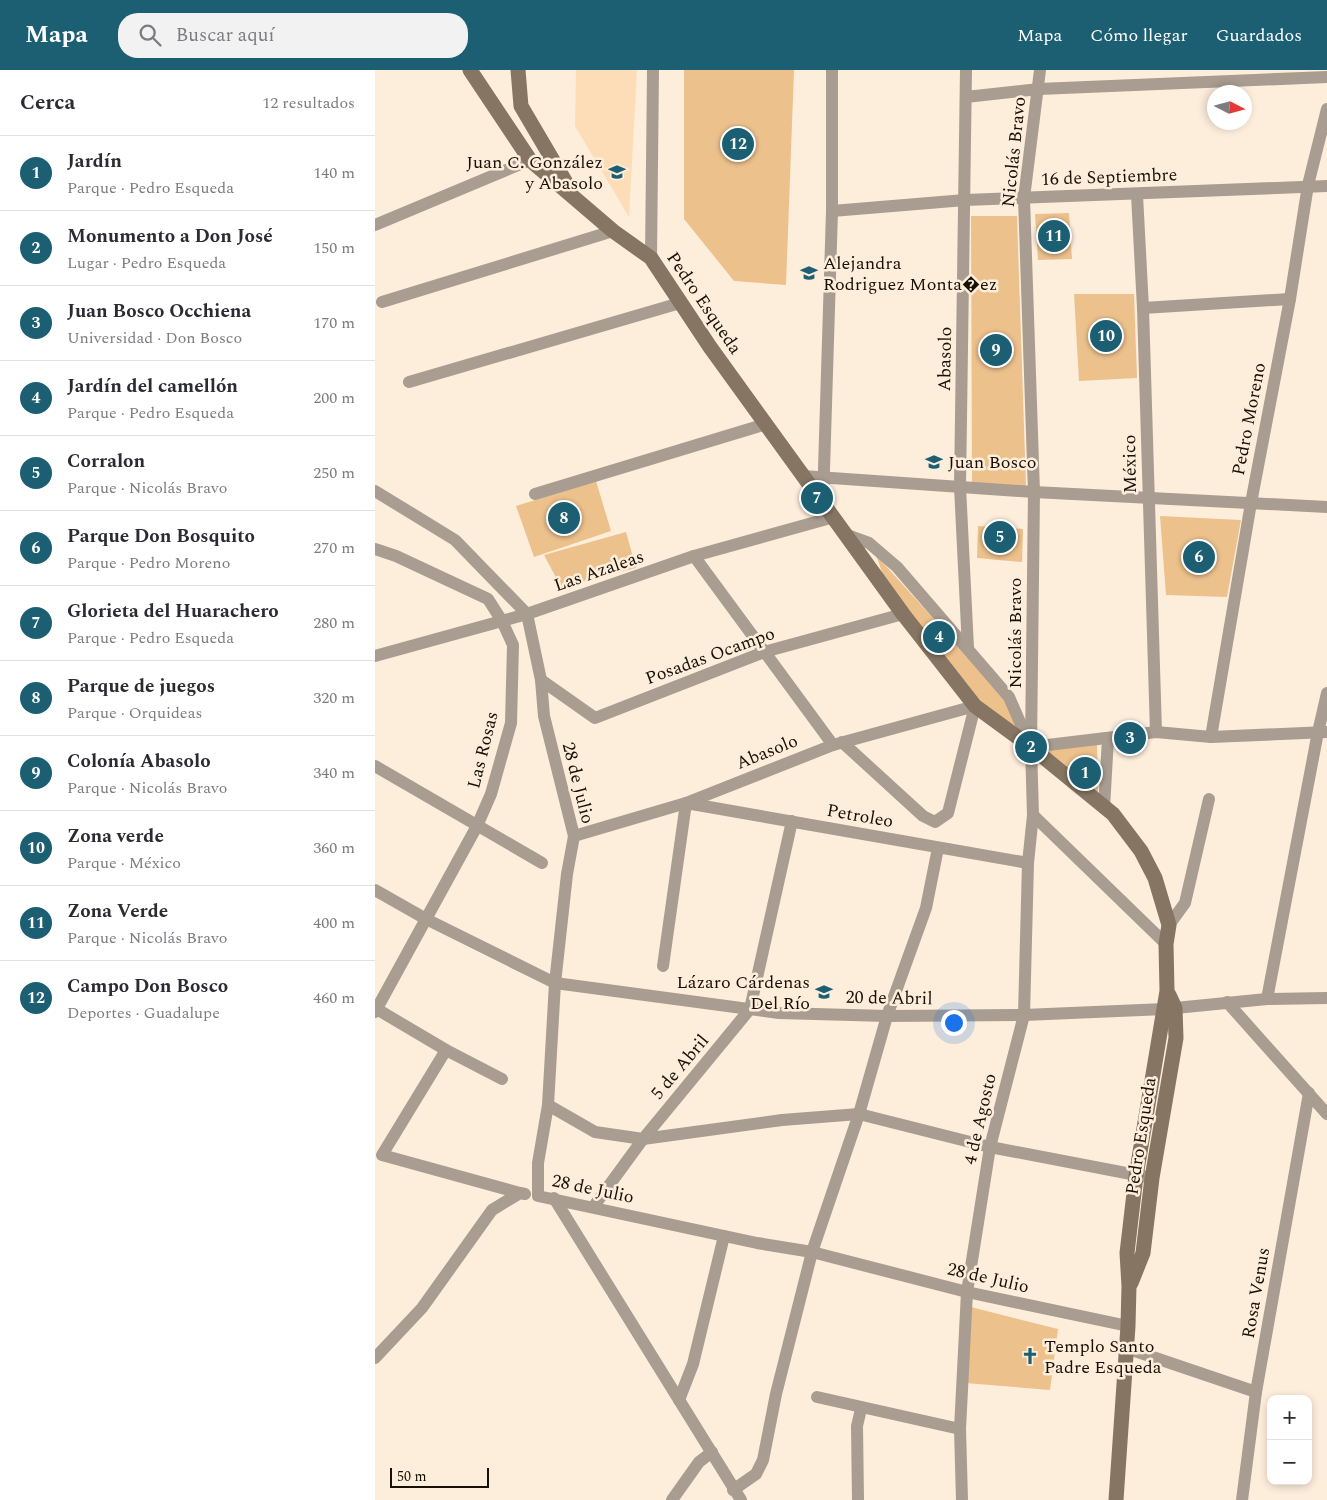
<!DOCTYPE html>
<html lang="es">
<head>
<meta charset="utf-8">
<style>
  :root { --surface:#fff; --page:#f2f2f3; --text:#2b2b33; --muted:#7c7c81; --line:#e1e1e2; --accent:#1c5f72 }
  body { margin:0; font-family:Spectral,serif; background:var(--page); color:var(--text) }
  .controls { position:absolute; right:15px; bottom:15px; display:grid; overflow:hidden; border-radius:10px; box-shadow:0 2px 8px #0003 }
  .controls button { width:45px; height:45px; display:grid; place-items:center; padding:0; border:0; border-bottom:1px solid var(--line); background:var(--surface); color:var(--text); font:25px sans-serif }
  .compass { position:absolute; left:832px; top:15px; width:45px; height:45px; border-radius:50%; background:var(--surface); box-shadow:0 2px 8px #0003; rotate:96deg }
  .scale { position:absolute; left:15px; bottom:12px; width:99px; box-sizing:border-box; padding-left:5px; border:2px solid #181005; border-top:0; font-size:14px; line-height:18px; white-space:nowrap; color:#181005; -webkit-text-stroke:4px #fdeddb; paint-order:stroke }
  .you { position:absolute; left:578px; top:952px; width:18px; height:18px; margin:-12px; border:4px solid #fff; border-radius:50%; background:#1a73e8; box-shadow:0 0 0 8px #1a73e833 }
  .badge { display:grid; place-items:center; width:32px; height:32px; border-radius:50%; background:var(--accent); color:#fff; font-size:16px; font-weight:700 }
  .pin { position:absolute; translate:-50% -50%; border:2px solid #fff; box-shadow:0 1px 5px #0006 }
  .list { margin:0; padding:0; list-style:none }
  h2 { display:flex; justify-content:space-between; align-items:center; height:65px; margin:0; padding:0 20px; font-size:21px }
  h2 small { font-size:16px; font-weight:400; color:var(--muted) }
  .list li { display:grid; grid-template-columns:32px 1fr auto; gap:15px; align-items:center; box-sizing:border-box; height:75px; padding:0 20px; border-top:1px solid var(--line) }
  .list b { display:block; font-size:19px; white-space:nowrap }
  .list p { margin:0; font-size:16px; white-space:nowrap; color:var(--muted) }
  .list em { font-size:16px; font-style:normal; color:var(--muted) }
  .icon { flex:none; width:28px; height:28px; fill:none; stroke:currentColor; stroke-width:2; stroke-linecap:round; stroke-linejoin:round }
  .map { position:relative; flex:none; width:952px; height:1430px; overflow:hidden }
  header { display:flex; align-items:center; gap:30px; box-sizing:border-box; height:70px; padding:0 25px; background:var(--accent); color:#fff }
  header strong { font-size:24px }
  nav { display:flex; gap:28px; margin-inline-start:auto; font-size:18px }
  .search { width:350px; height:45px; background:var(--page); display:flex; align-items:center; gap:12px; box-sizing:border-box; padding:0 18px; border-radius:20px; color:var(--muted); font-size:19px }
  main { display:flex }
  aside { flex:1; background:var(--surface) }
  .map>svg:first-child { display:block }
  .built { fill:#fdddb8 }
  .green { fill:#edc18c }
  .lines { fill:none; stroke-linecap:round; stroke-linejoin:round }
  .street { stroke:#a89d90; stroke-width:12 }
  .secondary { stroke:#857562; stroke-width:15 }
  .labels { text-anchor:middle; dominant-baseline:central; stroke-width:5; stroke-linejoin:round; paint-order:stroke }
  .street-label { font-size:18px; fill:#181005; stroke:#fdeddb }
  .poi-label { font-size:18px; fill:#181005; stroke:#fdeddb; text-anchor:start }
</style>
</head>
<body>
<header>
<strong>Mapa</strong>
<div class="search"><svg class="icon" aria-label="search" viewBox="0 0 24 24"><circle cx="10" cy="10" r="6"/><path d="M15 15l6 6"/></svg>Buscar aquí</div>
<nav><a>Mapa</a><a>Cómo llegar</a><a>Guardados</a></nav>
</header>
<main>
<aside>
<h2>Cerca<small>12 resultados</small></h2>
<ul class="list">
<li><span class="badge">1</span><div><b>Jardín</b><p>Parque · Pedro Esqueda</p></div><em>140 m</em></li>
<li><span class="badge">2</span><div><b>Monumento a Don José</b><p>Lugar · Pedro Esqueda</p></div><em>150 m</em></li>
<li><span class="badge">3</span><div><b>Juan Bosco Occhiena</b><p>Universidad · Don Bosco</p></div><em>170 m</em></li>
<li><span class="badge">4</span><div><b>Jardín del camellón</b><p>Parque · Pedro Esqueda</p></div><em>200 m</em></li>
<li><span class="badge">5</span><div><b>Corralon</b><p>Parque · Nicolás Bravo</p></div><em>250 m</em></li>
<li><span class="badge">6</span><div><b>Parque Don Bosquito</b><p>Parque · Pedro Moreno</p></div><em>270 m</em></li>
<li><span class="badge">7</span><div><b>Glorieta del Huarachero</b><p>Parque · Pedro Esqueda</p></div><em>280 m</em></li>
<li><span class="badge">8</span><div><b>Parque de juegos</b><p>Parque · Orquideas</p></div><em>320 m</em></li>
<li><span class="badge">9</span><div><b>Colonía Abasolo</b><p>Parque · Nicolás Bravo</p></div><em>340 m</em></li>
<li><span class="badge">10</span><div><b>Zona verde</b><p>Parque · México</p></div><em>360 m</em></li>
<li><span class="badge">11</span><div><b>Zona Verde</b><p>Parque · Nicolás Bravo</p></div><em>400 m</em></li>
<li><span class="badge">12</span><div><b>Campo Don Bosco</b><p>Deportes · Guadalupe</p></div><em>460 m</em></li>
</ul>
</aside>
<div class="map">
<svg width="952" height="1430" viewBox="0 0 952 1430">
  <rect width="100%" height="100%" fill="#fdeddb"/>
  <!-- built -->
  <polygon class="built" points="201,0 262,0 254,147 200,56"/>
  <!-- green -->
  <g class="green">
    <polygon points="309,0 419,0 411,215 359,211 309,149"/>
    <polygon points="694,143 697,189 663,190 660,144"/>
    <polygon points="596,146 642,146 651,417 597,413"/>
    <polygon points="699,224 759,224 762,308 704,311"/>
    <polygon points="221,411 236,461 159,487 141,436"/>
    <polygon points="785,446 866,450 852,527 791,525"/>
    <polygon points="603,456 648,459 647,492 602,488"/>
    <polygon points="251,462 261,498 186,517 169,485"/>
    <polygon points="501,485 631,629 644,662 599,630 508,505"/>
    <polygon points="722,673 723,725 670,681"/>
    <polygon points="596,1237 683,1259 675,1320 590,1313"/>
  </g>
  <g class="lines">
    <!-- street -->
    <g class="street">
      <polyline points="591,0 585,417 593,578"/>
      <polyline points="591,27 664,19 952,7"/>
      <polyline points="762,125 768,238 781,662"/>
      <polyline points="457,141 590,130 952,116"/>
      <polyline points="0,155 155,90"/>
      <polyline points="276,188 278,0"/>
      <polyline points="7,232 238,161"/>
      <polyline points="768,238 915,229"/>
      <polyline points="34,312 305,233"/>
      <polyline points="428,406 659,422 952,437"/>
      <polyline points="0,421 80,470 152,544 166,610 169,646 199,766 192,804 180,913 173,1035 163,1093 163,1126 382,1173 437,1182 592,1222 753,1256"/>
      <polyline points="160,424 391,354"/>
      <polyline points="448,432 457,141 457,0"/>
      <polyline points="472,465 494,473 522,497 634,627 654,673"/>
      <polyline points="0,479 21,486 113,529 127,551 138,575 136,653 116,724 102,756 0,942"/>
      <polyline points="319,486 458,675"/>
      <polyline points="0,586 152,544 319,486 459,447"/>
      <polyline points="166,610 220,648 389,582 528,544"/>
      <polyline points="836,667 876,433 915,229 933,115 952,39"/>
      <polyline points="656,677 781,662 836,667 952,662"/>
      <polyline points="0,696 167,793"/>
      <polyline points="729,738 733,668"/>
      <polyline points="658,745 791,874"/>
      <polyline points="199,766 311,733 458,675 600,636 573,743 560,752 548,746 467,672"/>
      <polyline points="0,820 51,849 180,913 404,943 512,946 649,945 790,939 892,929 952,928"/>
      <polyline points="794,855 810,833 834,729"/>
      <polyline points="288,896 311,733 653,793"/>
      <polyline points="892,929 943,662 952,623"/>
      <polyline points="852,932 952,1044"/>
      <polyline points="0,938 71,980 127,1009"/>
      <polyline points="71,980 7,1085 145,1123"/>
      <polyline points="173,1035 220,1062 268,1069 407,1050 484,1044 615,1077 777,1108"/>
      <polyline points="179,1128 366,1430"/>
      <polyline points="219,1136 268,1069 375,939 417,751"/>
      <polyline points="751,1278 881,1322"/>
      <polyline points="0,1288 47,1238 117,1140 145,1123 150,1124"/>
      <polyline points="442,1327 585,1359"/>
      <polyline points="304,1330 318,1294 349,1166"/>
      <polyline points="358,1420 381,1404 388,1390 401,1324 437,1182 484,1044 512,946 551,838 563,778"/>
      <polyline points="297,1430 324,1392 337,1382"/>
      <polyline points="483,1430 482,1356 486,1339"/>
      <polyline points="587,1430 585,1359 592,1222 615,1077 649,945 653,793 658,745 656,677 659,422 649,128 665,0"/>
      <polyline points="867,1430 881,1322 934,1023"/>
    </g>
    <!-- secondary -->
    <g class="secondary">
      <polyline points="95,0 155,90 238,161 276,188 335,277 528,544 600,636 656,677 738,744 766,781 780,808 794,855 791,874 792,921 761,1106 752,1183 754,1216 753,1256 741,1430"/>
      <polyline points="143,0 146,36 193,116"/>
      <polyline points="756,1213 768,1183 777,1108 801,968 800,938 794,925"/>
    </g>
  </g>
  <!-- icons -->
  <defs>
    <g id="school-bare" transform="scale(1.35)"><path d="M0-5L7-2L0 1L-7-2ZM-4 1L0 2.5L4 1V4Q0 6-4 4Z" fill="#1c5f72" stroke="#fdeddb" stroke-width="2.5" paint-order="stroke"/></g>
    <g id="church-bare" transform="scale(1.35)"><path d="M-1.2-6h2.4v3.5h3.3v2.4h-3.3V6h-2.4V-.1h-3.3v-2.4h3.3Z" fill="#1c5f72" stroke="#fdeddb" stroke-width="2.5" paint-order="stroke"/></g>
  </defs>
  <g fill-rule="evenodd">
    <use href="#school-bare" x="242" y="102"/>
    <use href="#school-bare" x="434" y="203"/>
    <use href="#school-bare" x="559" y="392"/>
    <use href="#school-bare" x="449" y="922"/>
    <use href="#church-bare" x="655" y="1286"/>
  </g>
  <g class="labels">
    <!-- street labels -->
    <g class="street-label">
      <text transform="translate(639 82) rotate(-84)">Nicolás Bravo</text>
      <text transform="translate(734 107) rotate(-2)">16 de Septiembre</text>
      <text transform="translate(329 233) rotate(56)">Pedro Esqueda</text>
      <text transform="translate(570 289) rotate(-89)">Abasolo</text>
      <text transform="translate(874 349) rotate(-79)">Pedro Moreno</text>
      <text transform="translate(755 394) rotate(-91)">México</text>
      <text transform="translate(224 501) rotate(-19)">Las Azaleas</text>
      <text transform="translate(640 563) rotate(-90)">Nicolás Bravo</text>
      <text transform="translate(335 586) rotate(-20)">Posadas Ocampo</text>
      <text transform="translate(108 680) rotate(-76)">Las Rosas</text>
      <text transform="translate(392 682) rotate(-22)">Abasolo</text>
      <text transform="translate(203 713) rotate(76)">28 de Julio</text>
      <text transform="translate(485 746) rotate(10)">Petroleo</text>
      <text transform="translate(514 928) rotate(1)">20 de Abril</text>
      <text transform="translate(305 997) rotate(-50)">5 de Abril</text>
      <text transform="translate(605 1049) rotate(-77)">4 de Agosto</text>
      <text transform="translate(766 1066) rotate(-81)">Pedro Esqueda</text>
      <text transform="translate(218 1119) rotate(12)">28 de Julio</text>
      <text transform="translate(613 1208) rotate(13)">28 de Julio</text>
      <text transform="translate(881 1223) rotate(-80)">Rosa Venus</text>
    </g>
    <!-- poi labels -->
    <g class="poi-label">
      <text x="228" y="92" text-anchor="end">Juan C. González<tspan x="228" dy="21">y Abasolo</tspan></text>
      <text x="448" y="193">Alejandra<tspan x="448" dy="21">Rodriguez Monta�ez</tspan></text>
      <text x="573" y="392">Juan Bosco</text>
      <text x="435" y="912" text-anchor="end">Lázaro Cárdenas<tspan x="435" dy="21">Del Río</tspan></text>
      <text x="669" y="1276">Templo Santo<tspan x="669" dy="21">Padre Esqueda</tspan></text>
    </g>
  </g>
</svg>
<div class="controls">
<button>+</button>
<button>−</button>
</div>
<svg class="compass" viewBox="-18 -18 36 36"><path d="M0-13l5 13h-10z" fill="#e53935"/><path d="M0 13l5-13h-10z" fill="#7c7c81"/></svg>
<div class="scale">50 m</div>
<div class="you"></div>
<div class="pin badge" style="left:710px;top:703px">1</div>
<div class="pin badge" style="left:656px;top:677px">2</div>
<div class="pin badge" style="left:755px;top:668px">3</div>
<div class="pin badge" style="left:564px;top:567px">4</div>
<div class="pin badge" style="left:625px;top:467px">5</div>
<div class="pin badge" style="left:824px;top:487px">6</div>
<div class="pin badge" style="left:442px;top:428px">7</div>
<div class="pin badge" style="left:189px;top:448px">8</div>
<div class="pin badge" style="left:621px;top:280px">9</div>
<div class="pin badge" style="left:731px;top:266px">10</div>
<div class="pin badge" style="left:679px;top:166px">11</div>
<div class="pin badge" style="left:363px;top:74px">12</div>
</div>
</main>
</body>
</html>
